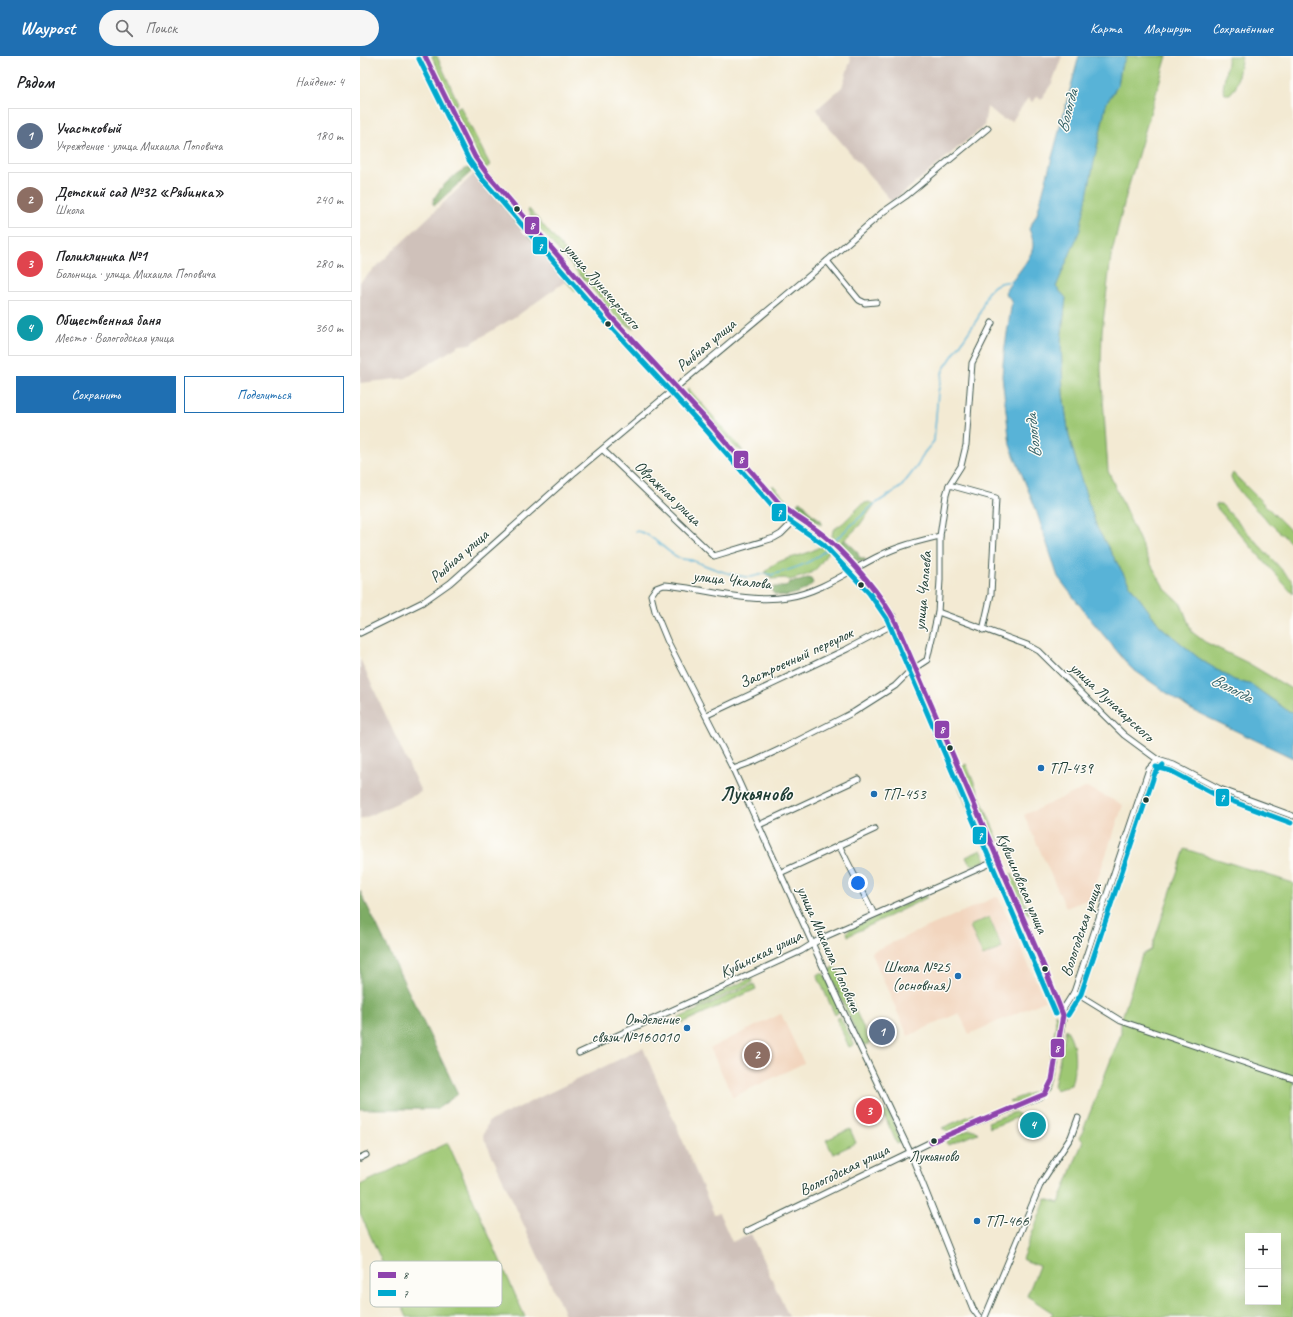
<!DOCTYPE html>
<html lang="ru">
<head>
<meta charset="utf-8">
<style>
  :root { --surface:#fff; --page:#f6f6f6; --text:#202124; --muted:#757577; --line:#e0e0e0; --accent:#1f6fb2 }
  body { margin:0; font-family:Caveat,sans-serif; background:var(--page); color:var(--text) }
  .controls { position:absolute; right:12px; bottom:12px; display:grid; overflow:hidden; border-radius:0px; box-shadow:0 4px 16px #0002 }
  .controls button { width:36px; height:36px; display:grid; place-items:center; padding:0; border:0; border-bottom:1px solid var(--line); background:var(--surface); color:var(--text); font:20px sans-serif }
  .you { position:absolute; left:498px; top:827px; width:14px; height:14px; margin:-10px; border:3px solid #fff; border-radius:50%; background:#1a73e8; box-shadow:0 0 0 6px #1a73e833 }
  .badge { display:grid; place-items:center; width:26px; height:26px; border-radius:50%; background:var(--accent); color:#fff; font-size:13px; font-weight:700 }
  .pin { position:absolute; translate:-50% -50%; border:2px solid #fff; box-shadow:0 1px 4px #0006 }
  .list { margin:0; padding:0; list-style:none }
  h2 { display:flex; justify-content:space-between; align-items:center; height:52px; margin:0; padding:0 16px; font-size:17px }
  h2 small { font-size:13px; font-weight:400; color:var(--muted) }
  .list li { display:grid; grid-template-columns:26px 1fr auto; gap:12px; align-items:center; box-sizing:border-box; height:56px; margin:0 8px 8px; padding:0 8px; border:1px solid var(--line); border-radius:0px }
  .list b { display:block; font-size:15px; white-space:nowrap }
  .list p { margin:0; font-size:13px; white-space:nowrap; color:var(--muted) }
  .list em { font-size:13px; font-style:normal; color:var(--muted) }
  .actions { display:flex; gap:8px; padding:12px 16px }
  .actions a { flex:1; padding:9px 0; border:1px solid var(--accent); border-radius:0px; text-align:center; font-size:14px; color:var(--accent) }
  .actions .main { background:var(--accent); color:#fff }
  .icon { flex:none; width:22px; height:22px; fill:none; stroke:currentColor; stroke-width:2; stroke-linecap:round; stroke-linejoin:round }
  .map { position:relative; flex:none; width:933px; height:1261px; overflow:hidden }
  header { display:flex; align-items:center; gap:24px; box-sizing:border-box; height:56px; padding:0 20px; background:var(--accent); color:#fff }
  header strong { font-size:19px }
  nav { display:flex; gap:22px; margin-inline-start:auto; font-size:14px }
  .search { width:280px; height:36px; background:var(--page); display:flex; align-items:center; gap:10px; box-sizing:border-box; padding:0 14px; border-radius:22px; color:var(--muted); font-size:15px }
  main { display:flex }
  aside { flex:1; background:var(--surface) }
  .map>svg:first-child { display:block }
  .built { fill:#f2d5be }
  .industrial { fill:#cfc1ba }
  .green { fill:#9ec773; stroke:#5e8254; fill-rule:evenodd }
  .forest { fill:#7eac65; stroke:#4e744c }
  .water { fill:#59b3d7; stroke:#3c7886 }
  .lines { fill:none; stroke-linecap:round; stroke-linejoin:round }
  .stream { stroke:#59b3d7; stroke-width:1.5 }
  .minor-casing { stroke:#3f574c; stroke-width:7 }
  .minor { stroke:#fff; stroke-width:5 }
  .bus-1-casing { stroke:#fdfcf7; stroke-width:8 }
  .bus-2-casing { stroke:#fdfcf7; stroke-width:8 }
  .bus-1 { stroke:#8e44ad; stroke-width:5 }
  .bus-2 { stroke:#00a9ce; stroke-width:5 }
  .bus-dot { fill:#1f3d34; stroke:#fdfcf7; stroke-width:1.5 }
  .poi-dot { fill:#1f6fb2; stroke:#fdfcf7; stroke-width:1.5 }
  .labels { text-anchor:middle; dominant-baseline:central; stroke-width:3; stroke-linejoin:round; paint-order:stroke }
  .bus-label { font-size:15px; fill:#1f3d34; stroke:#fdfcf7 }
  .street-label { font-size:16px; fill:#1f3d34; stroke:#fdfcf7 }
  .poi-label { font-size:16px; fill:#1f3d34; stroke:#fdfcf7; text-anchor:start }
  .water-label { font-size:17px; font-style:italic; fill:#306065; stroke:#fdfcf7 }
  .district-label { font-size:20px; font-weight:bold; fill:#1f3d34; stroke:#fdfcf7 }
  .key { fill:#fdfcf7; stroke:#bac3bc; stroke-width:1 }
  .key-label { font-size:11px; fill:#1f3d34 }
  .line-badge { stroke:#fdfcf7; stroke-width:1.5 }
  .badge-label { font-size:11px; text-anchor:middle; font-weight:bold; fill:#fff }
</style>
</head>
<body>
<header>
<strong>Waypost</strong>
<div class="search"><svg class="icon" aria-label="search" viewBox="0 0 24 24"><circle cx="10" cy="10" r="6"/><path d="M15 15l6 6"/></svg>Поиск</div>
<nav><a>Карта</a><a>Маршрут</a><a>Сохранённые</a></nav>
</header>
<main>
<aside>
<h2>Рядом<small>Найдено: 4</small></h2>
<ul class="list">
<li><span class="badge" style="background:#5c6f8a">1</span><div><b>Участковый</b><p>Учреждение · улица Михаила Поповича</p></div><em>180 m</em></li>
<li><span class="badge" style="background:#8d6e63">2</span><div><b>Детский сад №32 «Рябинка»</b><p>Школа</p></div><em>240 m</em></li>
<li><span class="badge" style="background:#e0444e">3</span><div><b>Поликлиника №1</b><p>Больница · улица Михаила Поповича</p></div><em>280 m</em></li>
<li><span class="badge" style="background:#0f9aa8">4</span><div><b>Общественная баня</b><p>Место · Вологодская улица</p></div><em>360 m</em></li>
</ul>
<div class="actions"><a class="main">Сохранить</a><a>Поделиться</a></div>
</aside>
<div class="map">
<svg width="933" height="1261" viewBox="0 0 933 1261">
  <rect width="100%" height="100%" fill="#fdfcf7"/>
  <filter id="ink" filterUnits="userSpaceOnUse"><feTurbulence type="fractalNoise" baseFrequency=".025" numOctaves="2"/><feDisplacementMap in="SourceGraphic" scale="8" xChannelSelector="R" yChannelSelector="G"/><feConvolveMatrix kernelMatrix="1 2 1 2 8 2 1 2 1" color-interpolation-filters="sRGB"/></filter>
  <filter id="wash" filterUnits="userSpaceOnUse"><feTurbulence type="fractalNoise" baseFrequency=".012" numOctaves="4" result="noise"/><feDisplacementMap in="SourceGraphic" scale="16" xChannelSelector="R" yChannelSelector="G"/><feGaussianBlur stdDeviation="0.9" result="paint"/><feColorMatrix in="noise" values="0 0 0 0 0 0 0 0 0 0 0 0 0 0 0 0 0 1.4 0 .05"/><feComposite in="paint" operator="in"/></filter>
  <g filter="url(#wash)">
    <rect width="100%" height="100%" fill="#f3ead3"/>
    <!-- built -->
    <g class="built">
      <polygon points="727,731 763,749 731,842 706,852 664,759"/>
      <polygon points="638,840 685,945 609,978 599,957 548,980 511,896"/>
      <polygon points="421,958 444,1007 373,1041 350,992"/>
    </g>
    <!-- industrial -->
    <g class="industrial">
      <polygon points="489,0 702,0 692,27 681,43 678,40 672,46 668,42 652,65 643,63 627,51 624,70 532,146 464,66 457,53 482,31 491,3"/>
      <polygon points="115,117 206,225 161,257 110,288 100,289 46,322 0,327 0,226"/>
      <polygon points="0,603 61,736 0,764"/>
      <polygon points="283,992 354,1158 359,1157 372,1186 391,1178 429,1261 206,1261 123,1080 128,1066"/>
    </g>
    <!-- green -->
    <g class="green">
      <polygon points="72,0 77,0 98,47 94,50"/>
      <polygon points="767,0 807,0 767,136 751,200 742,275 741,314 748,415 788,503 805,533 821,548 832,576 845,586 888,607 933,634 933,656 928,655 892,629 874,624 841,604 800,570 771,531 737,472 722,427 709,380 703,338 701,285 706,242 696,231 705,208 736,97 746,48 758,29 761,11"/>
      <polygon points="868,0 882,0 876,31 870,38 865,38 863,33"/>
      <polygon points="100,50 130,109 126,112 118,99 95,53"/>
      <polygon points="144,145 161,160 221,230 215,236 141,147"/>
      <polygon points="169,153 244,240 241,243 178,171 168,155"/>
      <polygon points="246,241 273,272 273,273 258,263 242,245"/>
      <polygon points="271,291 275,291 305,324 305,333 269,293"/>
      <polygon points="328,332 383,395 376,392 327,337"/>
      <path d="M873,417L933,477V489C918,474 877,439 871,421Z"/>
      <path d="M413,429L441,460C429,454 419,446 412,434Z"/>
      <polygon points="509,446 515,448 499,470 481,487 479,488 472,480 473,474 483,467 502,448"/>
      <polygon points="856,448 861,448 864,451 933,526 933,538 856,451"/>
      <path d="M465,486L471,492C455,514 459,517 429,524L425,522L412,523L405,517C417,498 448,504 465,486Z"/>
      <polygon points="593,706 629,789 624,791 589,708"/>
      <polygon points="606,708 639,786 634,787 603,715 603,710"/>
      <path d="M825,793L933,827V1261H690L693,1257L667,1240L679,1210L662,1203L686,1143L699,1147L723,1085L720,1082L761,978V965L782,899L791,894ZM888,1180H918V1246H888Z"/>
      <polygon points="621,794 626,804 614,809 609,807 606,801"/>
      <polygon points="652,817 670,859 664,857 650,824"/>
      <polygon points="563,840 568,841 488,880 487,876 490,873"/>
      <polygon points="655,858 662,868 689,931 686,933 653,859"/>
      <polygon points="629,861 642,892 623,900 610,870"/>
      <polygon points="473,911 477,913 510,987 507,989 501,987 470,918 470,914"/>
      <polygon points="461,917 465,919 480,953 478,957 475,959 457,919"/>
      <polygon points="391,922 393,926 337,952 348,942"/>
      <polygon points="394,928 396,933 322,967 319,962"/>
      <path d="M695,957L698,960L699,967C697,981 693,1024 684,1034C678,1040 664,1044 656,1047L649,1045L680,1034L686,1028L696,967Z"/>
      <polygon points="480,961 493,985 493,989 489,991 476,962"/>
      <path d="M706,973C717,988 716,1011 711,1029L696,1034L694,1030Z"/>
      <polygon points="522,1054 529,1057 541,1086 537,1088"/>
      <polygon points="655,1056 661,1060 630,1072 628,1066"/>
      <polygon points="614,1058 613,1065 588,1075 582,1072"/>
      <polygon points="490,1073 496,1087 473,1098 466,1084"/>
      <polygon points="609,1074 615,1074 618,1077 588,1089 586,1086 596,1079"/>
      <polygon points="88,1087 165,1261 47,1261 0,1157 0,1129"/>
    </g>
    <!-- forest -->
    <g class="forest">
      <path d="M109,112L112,115L75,149L73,148C72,138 99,112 109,112Z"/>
      <path d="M440,445L446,450C449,458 454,459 461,464V469L443,457L437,449L438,446Z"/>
      <polygon points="485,484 497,495 499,501 505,503 505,505 497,505 487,497 481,487"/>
      <path d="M447,522L451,523L453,527C446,536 421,545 412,536L414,531H425L430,526L440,525Z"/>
      <polygon points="0,835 98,1038 77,1053 0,1053"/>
    </g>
    <!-- water -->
    <path class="water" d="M719,0H767L761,11L758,29L746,48L720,174L696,231L706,242L701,285L703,338L709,380L722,427L737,472L771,531L800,570L841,604L874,624L892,629L928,655L933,656V702L830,653L771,612L731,564L698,521L675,451L650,389L642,320L644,297L652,245L645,237C650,224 674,202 673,188C673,183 671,178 669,173L677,158Z"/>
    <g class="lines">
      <!-- stream -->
      <g class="stream">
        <path d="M275,475C292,476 304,495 319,502C323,504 327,503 331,504C350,511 367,519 387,521C396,522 402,515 411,519C436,512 452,508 471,489"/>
        <polyline points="473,486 512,450 541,431 558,409 564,397 574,385 578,336 583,314 618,262 627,237 634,230 640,227 652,225"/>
      </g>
    </g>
  </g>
  <g filter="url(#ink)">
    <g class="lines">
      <!-- minor casing -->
      <g class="minor-casing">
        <g id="minor">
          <polyline points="65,0 115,101 128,119 253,263 352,370 417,445 428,456 468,483 514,533 533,560 702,955 703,964 692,1024 689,1032 682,1040 571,1086 387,1175"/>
          <polyline points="467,205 499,244 505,247 516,246"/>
          <polyline points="243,394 354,500 414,482 421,478 437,462"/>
          <polyline points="589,429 636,442 631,538 623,574"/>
          <path d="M580,480C560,485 538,490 519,500C490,514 461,536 428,541C386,548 345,532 304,529L296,532L291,539L295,555L307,584L373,713L484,957L550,1096L613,1253L619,1261"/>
          <polyline points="578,556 670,590 679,595 764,679 798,704 814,709 860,733 933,760"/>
          <polyline points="0,577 63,546 90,527 215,416 467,205 523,156 546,140 628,72"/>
          <polyline points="347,659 487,593 536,567"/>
          <polyline points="373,713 395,705 425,691 494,656 535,630 550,615 567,604 578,556 580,524 580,480 586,439 589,429 601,410 606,389 612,307 632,267"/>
          <polyline points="399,769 498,723"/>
          <polyline points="479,789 514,858"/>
          <polyline points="420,817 515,773"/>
          <polyline points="714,936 761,965 933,1023"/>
          <polyline points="702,955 714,936 789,713 798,704"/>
          <polyline points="219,997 441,895 462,882 638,804"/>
          <polyline points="0,1102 6,1099"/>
          <polyline points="625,1261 681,1127 711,1081 718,1062"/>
        </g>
      </g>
      <!-- minor -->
      <use href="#minor" class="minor"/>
      <!-- bus-1 casing -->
      <g class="bus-1-casing">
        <path id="bus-1" d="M65,0L115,101L128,119L253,263L352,370L417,445C432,460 453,469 469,484C492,505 522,539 536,567L685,913L703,959L692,1024L685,1038L571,1086"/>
      </g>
      <!-- bus-2 casing -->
      <g class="bus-2-casing">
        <g id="bus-2">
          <polyline points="59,3 109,104 123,124 248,268 347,375 412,450 424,461 463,488 509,537 527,563 696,958"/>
          <polyline points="796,711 811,715 858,740 931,767"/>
          <polyline points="708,959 721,938 795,717 803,709"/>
        </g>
      </g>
      <!-- bus-1 -->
      <use href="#bus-1" class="bus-1"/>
      <!-- bus-2 -->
      <use href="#bus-2" class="bus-2"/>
    </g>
  </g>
  <!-- markers -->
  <g class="bus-dot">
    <circle cx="157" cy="153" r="3.5"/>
    <circle cx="248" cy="268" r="3.5"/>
    <circle cx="501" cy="529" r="3.5"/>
    <circle cx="590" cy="692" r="3.5"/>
    <circle cx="786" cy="744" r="3.5"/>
    <circle cx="685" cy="913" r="3.5"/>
    <circle cx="574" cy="1085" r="3.5"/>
  </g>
  <g class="poi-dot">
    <circle cx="681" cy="712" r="4"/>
    <circle cx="514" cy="738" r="4"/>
    <circle cx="598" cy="920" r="4"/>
    <circle cx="327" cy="972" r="4"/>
    <circle cx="617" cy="1165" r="4"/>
  </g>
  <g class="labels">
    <!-- bus labels -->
    <g class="bus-label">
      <text x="574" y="1100">Лукьяново</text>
    </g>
    <!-- street labels -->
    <g class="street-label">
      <text transform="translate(242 230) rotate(49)">улица Луначарского</text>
      <text transform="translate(346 289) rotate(-40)">Рыбная улица</text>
      <text transform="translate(308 437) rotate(44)">Овражная улица</text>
      <text transform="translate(99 500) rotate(-41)">Рыбная улица</text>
      <text transform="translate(372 524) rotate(6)">улица Чкалова</text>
      <text transform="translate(563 535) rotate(-85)">улица Чапаева</text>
      <text transform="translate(436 602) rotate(-25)">Застроечный переулок</text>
      <text transform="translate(752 646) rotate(43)">улица Луначарского</text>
      <text transform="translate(662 827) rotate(67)">Кувшиновская улица</text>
      <text transform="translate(721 874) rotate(-71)">Вологодская улица</text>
      <text transform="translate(469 893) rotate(66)">улица Михаила Поповича</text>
      <text transform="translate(401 898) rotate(-26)">Кубинская улица</text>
      <text transform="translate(484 1114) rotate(-26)">Вологодская улица</text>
    </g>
    <!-- poi labels -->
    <g class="poi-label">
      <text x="689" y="712">ТП-439</text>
      <text x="522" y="738">ТП-453</text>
      <text x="590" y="911" text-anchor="end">Школа №25<tspan x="590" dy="18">(основная)</tspan></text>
      <text x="319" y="963" text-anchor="end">Отделение<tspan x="319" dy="18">связи №160010</tspan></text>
      <text x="625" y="1165">ТП-466</text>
    </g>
    <!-- water labels -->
    <g class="water-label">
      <text transform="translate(707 55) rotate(-75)">Вологда</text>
      <text transform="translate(673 380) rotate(-96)">Вологда</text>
      <text transform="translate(872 632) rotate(27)">Вологда</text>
    </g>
    <!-- district labels -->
    <g class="district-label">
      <text x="396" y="737">Лукьяново</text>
    </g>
  </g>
  <!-- legend -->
  <rect x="10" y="1205" width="132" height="46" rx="6" class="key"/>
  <rect x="18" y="1216" width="18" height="6" fill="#8e44ad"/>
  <rect x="18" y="1234" width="18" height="6" fill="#00a9ce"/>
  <g class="key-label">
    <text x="43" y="1223">8</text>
    <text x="43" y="1241">7</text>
  </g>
  <g class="line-badge">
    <rect x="164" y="160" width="16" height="19" rx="4" fill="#8e44ad"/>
    <rect x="172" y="180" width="16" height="19" rx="4" fill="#00a9ce"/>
    <rect x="373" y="394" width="16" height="19" rx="4" fill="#8e44ad"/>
    <rect x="411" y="447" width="16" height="19" rx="4" fill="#00a9ce"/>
    <rect x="574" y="664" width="16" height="19" rx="4" fill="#8e44ad"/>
    <rect x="855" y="732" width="15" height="19" rx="4" fill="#00a9ce"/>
    <rect x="612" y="770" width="15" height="19" rx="4" fill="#00a9ce"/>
    <rect x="690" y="982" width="15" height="20" rx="4" fill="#8e44ad"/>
  </g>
  <g class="badge-label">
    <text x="172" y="173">8</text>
    <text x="180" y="194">7</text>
    <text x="381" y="407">8</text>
    <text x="419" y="460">7</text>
    <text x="582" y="677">8</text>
    <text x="862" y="745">7</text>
    <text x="620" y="783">7</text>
    <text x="697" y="996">8</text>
  </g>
</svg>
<div class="controls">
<button>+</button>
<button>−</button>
</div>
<div class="you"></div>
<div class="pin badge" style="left:522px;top:976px;background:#5c6f8a">1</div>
<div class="pin badge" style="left:397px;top:999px;background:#8d6e63">2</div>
<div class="pin badge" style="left:509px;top:1055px;background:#e0444e">3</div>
<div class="pin badge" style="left:673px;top:1069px;background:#0f9aa8">4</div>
</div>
</main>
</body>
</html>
